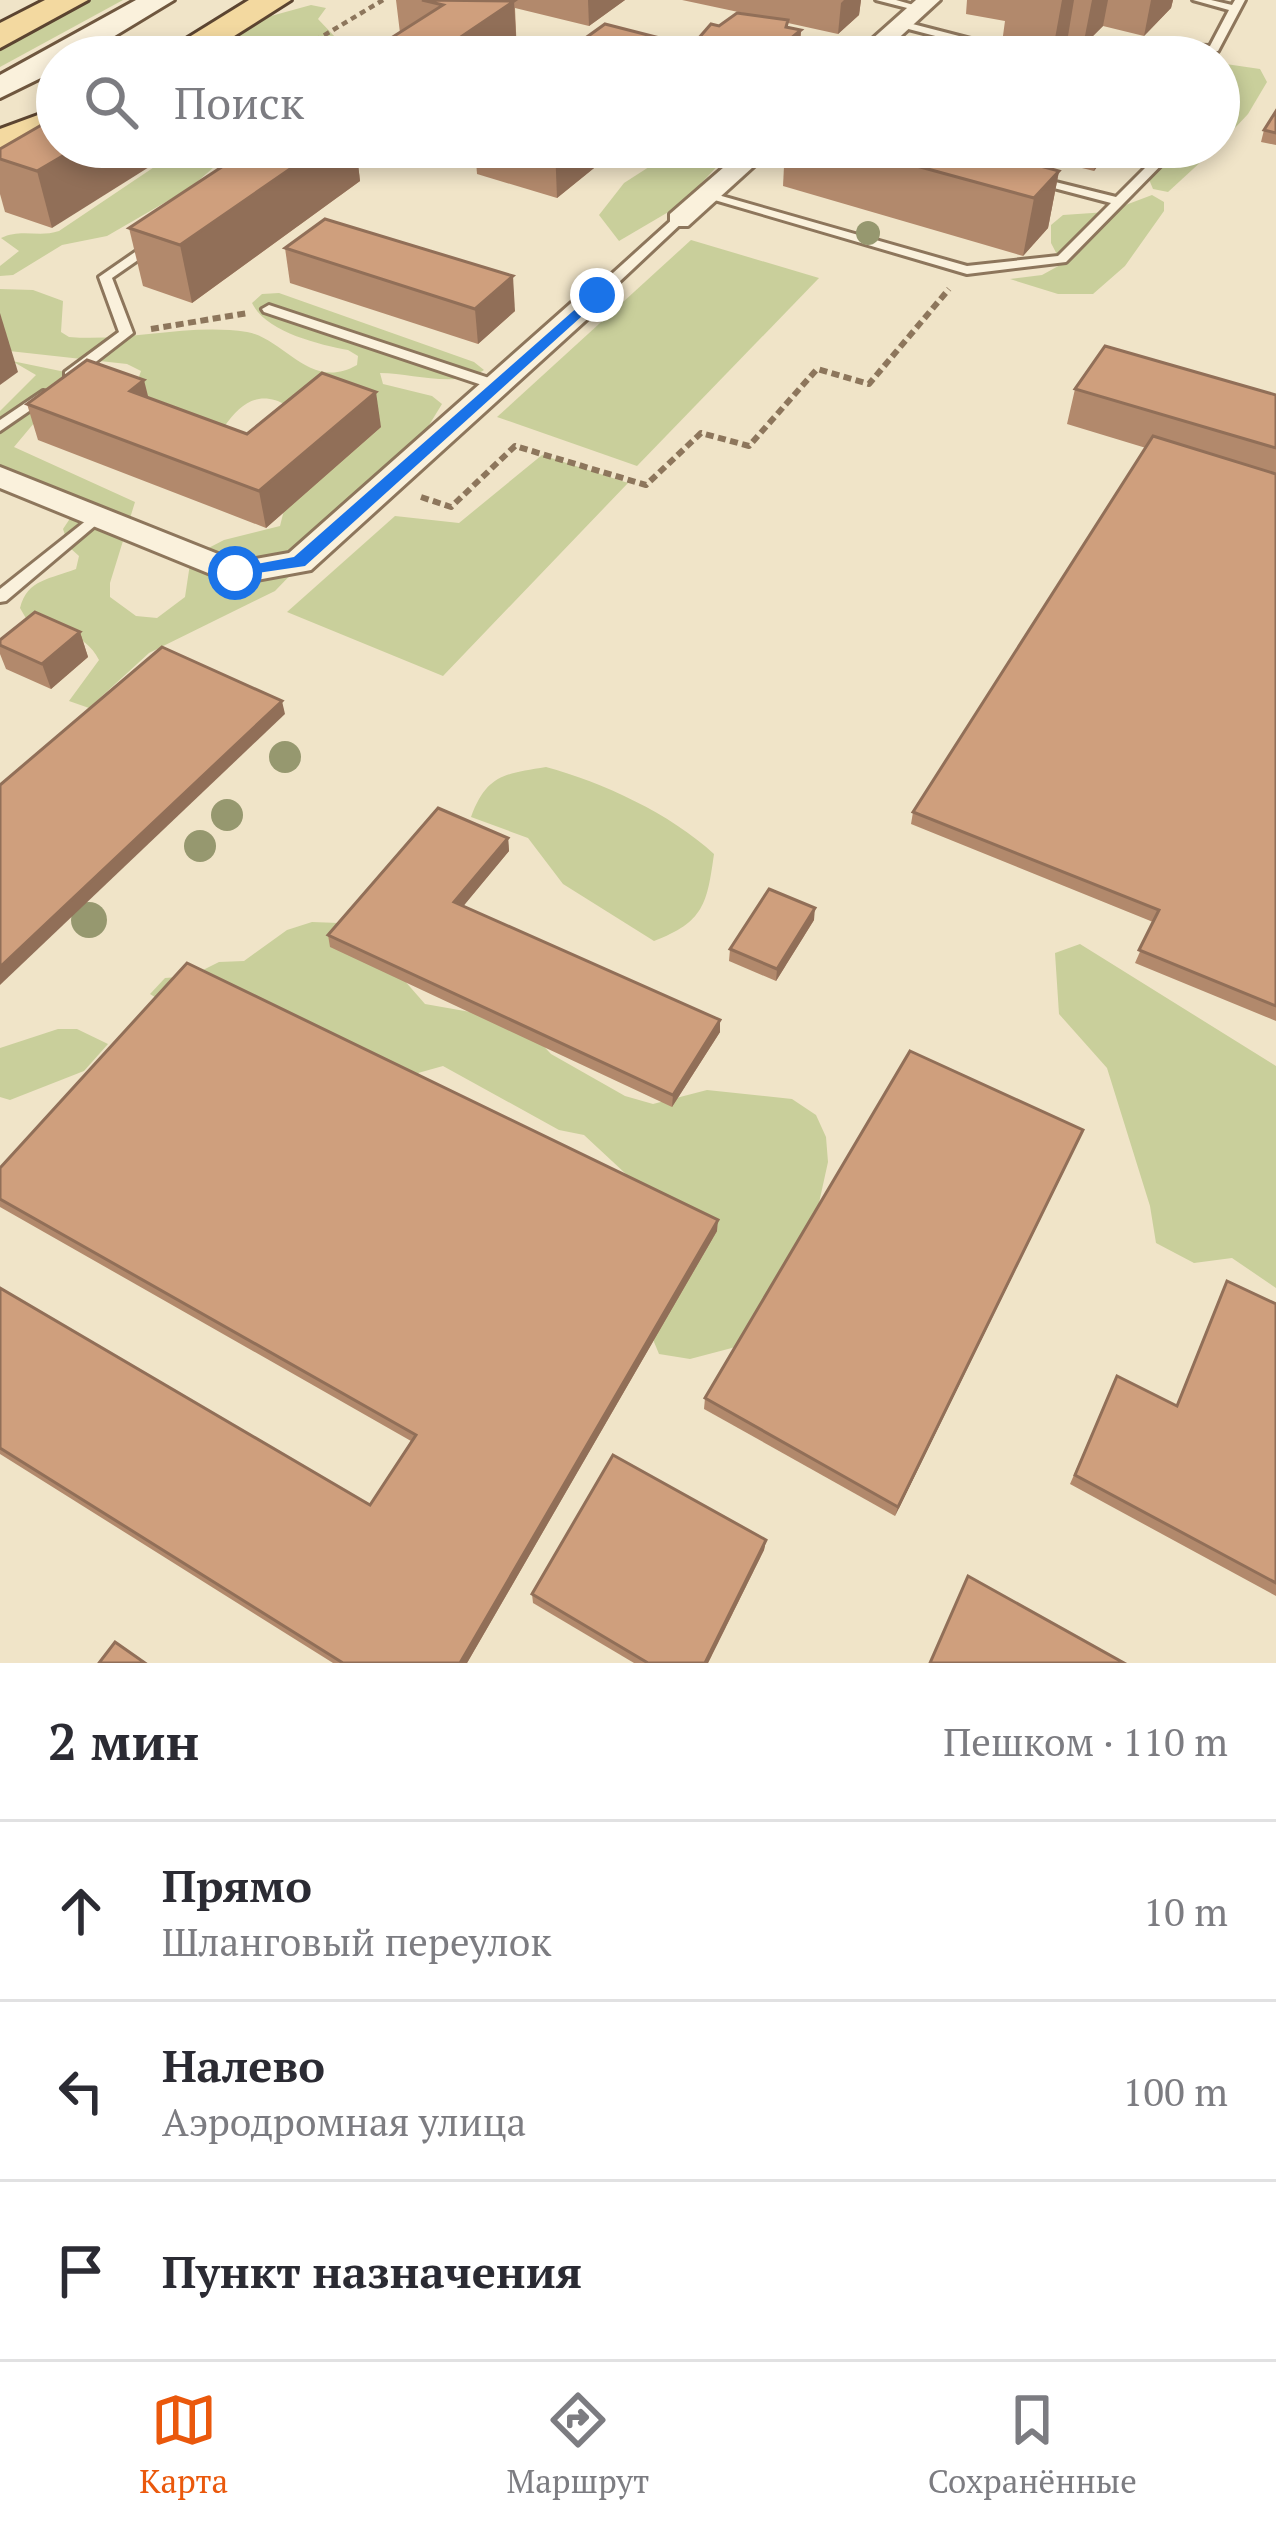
<!DOCTYPE html>
<html lang="ru">
<head>
<meta charset="utf-8">
<style>
  :root { --surface:#fff; --page:#f7f7f7; --text:#2b2b33; --muted:#7c7c81; --line:#e1e1e2; --accent:#ea580c }
  body { margin:0; font-family:"PT Serif",serif; background:var(--page); color:var(--text) }
  .stop { position:absolute; width:36px; height:36px; margin:-27px; border:9px solid #1a73e8; border-radius:50%; background:#fff }
  .stop.end { background:#1a73e8; border-color:#fff; box-shadow:0 3px 12px #0008 }
  .list { margin:0; padding:0; list-style:none }
  h2 { display:flex; justify-content:space-between; align-items:center; height:156px; margin:0; padding:0 48px; font-size:51px }
  h2 small { font-size:39px; font-weight:400; color:var(--muted) }
  .list li { display:grid; grid-template-columns:78px 1fr auto; gap:36px; align-items:center; box-sizing:border-box; height:180px; padding:0 48px; border-top:3px solid var(--line) }
  .list b { display:block; font-size:45px; white-space:nowrap }
  .list p { margin:0; font-size:39px; white-space:nowrap; color:var(--muted) }
  .list em { font-size:39px; font-style:normal; color:var(--muted) }
  .icon { flex:none; width:66px; height:66px; fill:none; stroke:currentColor; stroke-width:2; stroke-linecap:round; stroke-linejoin:round }
  .map { position:relative; flex:none; width:1276px; height:1663px; overflow:hidden }
  .search { position:absolute; background:var(--surface); box-shadow:0 6px 18px #0003; left:36px; right:36px; top:36px; height:132px; display:flex; align-items:center; gap:30px; box-sizing:border-box; padding:0 42px; border-radius:66px; color:var(--muted); font-size:45px }
  .sheet { height:696px; background:var(--surface) }
  nav { display:flex; justify-content:space-around; align-items:center; box-sizing:border-box; height:168px; border-top:3px solid var(--line); background:var(--surface); font-size:33px; color:var(--muted) }
  nav a { display:grid; justify-items:center; gap:6px }
  nav .on { color:var(--accent) }
  .map>svg:first-child { display:block }
  .green { fill:#c9cf9b }
  .lines { fill:none; stroke-linecap:round; stroke-linejoin:round }
  .service-casing { stroke:#8d765c; stroke-width:6 }
  .minor-casing { stroke:#8d765c; stroke-width:6 }
  .secondary-casing { stroke:#6f573f; stroke-width:6 }
  .primary-casing { stroke:#5b4430; stroke-width:6 }
  .path-far1 { stroke:#8d765c; stroke-width:4.5; stroke-dasharray:6 4.5; stroke-linecap:butt }
  .path { stroke:#8d765c; stroke-width:6; stroke-dasharray:8 4.5; stroke-linecap:butt }
  .service { fill:#faf1dc; fill-rule:evenodd }
  .minor { fill:#faf1dc; fill-rule:evenodd }
  .secondary { fill:#faf1dc; fill-rule:evenodd }
  .primary { fill:#f3d9a0; fill-rule:evenodd }
  .tree { fill:#96986f }
  .wall { fill:#b2896c }
  .shaded-wall { fill:#916f58 }
  .building { fill:#cf9f7d; stroke:#916f58; stroke-width:3 }
  .route { fill:#1a73e8 }
</style>
</head>
<body>
<div class="map">
<svg width="1276" height="1663" viewBox="0 0 1276 1663">
  <rect width="100%" height="100%" fill="#f0e4c8"/>
  <!-- green -->
  <g class="green">
    <polygon points="85,0 123,0 0,67 0,45"/>
    <polygon points="311,5 326,8 318,19 354,57 186,57 260,19"/>
    <polygon points="1219,63 1260,69 1267,82 1248,114 1219,145 1219,99 1232,90 1219,79"/>
    <path d="M184,147H209L205,154L214,167L190,188L107,236L62,245L13,275L0,276V266L19,251L1,238C22,228 38,238 59,231Z"/>
    <polygon points="680,147 735,147 682,204 619,241 599,215 624,183"/>
    <polygon points="1146,147 1217,147 1168,192 1153,189 1143,165"/>
    <polygon points="1152,195 1164,202 1164,211 1125,266 1093,294 1058,294 1010,279 1042,275 1062,264 1051,243 1051,225 1063,215 1107,212"/>
    <polygon points="691,240 819,278 637,466 497,417"/>
    <path d="M0,289L33,290L63,301L61,332L69,337C128,342 189,323 247,332C284,338 310,392 357,365L358,356L348,350C318,344 266,332 252,303L262,294L279,293L474,362L484,370C456,389 413,373 380,373L383,384L432,396L442,404L418,443L275,591L149,653L89,708L69,701L99,660C85,632 55,629 27,620L20,608C27,579 51,579 76,569L79,556L69,547L63,529L71,517L66,506L0,484V411L36,375L12,361L75,374L14,447L135,502L110,583V597L136,616L157,618L185,597L191,557L224,540L280,526L292,478L288,406C259,389 241,403 224,427L132,397L141,371L127,364L0,350Z"/>
    <polygon points="542,455 628,483 443,676 287,612 395,516 459,523"/>
    <path d="M546,767C602,782 671,814 714,854C707,904 704,922 654,941L563,884L528,838L471,817C487,774 505,774 546,767Z"/>
    <polygon points="312,922 339,923 390,964 425,1004 476,1013 535,1037 551,1054 625,1096 653,1104 707,1090 792,1099 816,1115 826,1137 828,1162 817,1212 747,1344 690,1359 659,1354 647,1325 641,1188 584,1135 559,1130 443,1066 418,1073 433,1089 190,1019 150,994 165,978 191,976 219,962 244,961 287,930"/>
    <polygon points="1080,944 1276,1066 1276,1288 1232,1258 1194,1263 1156,1243 1150,1206 1107,1068 1059,1014 1055,953"/>
    <polygon points="58,1029 77,1029 108,1044 84,1071 10,1100 0,1097 0,1048"/>
  </g>
  <g class="lines">
    <!-- service casing -->
    <g class="service-casing">
      <g id="service">
        <polygon points="876,0 896,0 924,8 919,11"/>
        <polygon points="1193,0 1211,0 1232,5 1235,0 1245,0 1218,51 1150,50 1146,57 1136,57 1147,44 1210,46 1229,10"/>
        <polygon points="901,21 1033,55 1034,57 1016,57 897,26 896,24"/>
        <polygon points="1166,147 1179,147 1066,262 967,274 701,196 711,193 967,266 1058,256 1111,203 1031,182 1031,176 1116,197"/>
        <polygon points="675,217 685,220 602,298 592,298 592,292"/>
        <polygon points="151,241 161,244 112,278 133,333 75,378 65,378 65,372 119,332 99,277"/>
        <polygon points="269,305 501,382 503,385 501,388 491,388 264,312 262,309"/>
        <polygon points="43,391 48,392 48,398 0,431 0,420"/>
        <polygon points="97,512 105,517 102,520 6,601 0,602 0,589"/>
      </g>
    </g>
    <!-- minor casing -->
    <g class="minor-casing">
      <g id="minor">
        <polygon points="916,0 940,0 878,57 852,57"/>
        <polygon points="747,147 775,147 688,226 670,226 670,214"/>
        <polygon points="597,287 607,289 607,301 311,570 235,584 0,488 0,467 238,562 289,553 587,289"/>
      </g>
    </g>
    <!-- secondary casing -->
    <g class="secondary-casing">
      <polygon id="secondary" points="136,0 174,0 80,57 57,57 57,70 0,98 0,75"/>
    </g>
    <!-- primary casing -->
    <g class="primary-casing">
      <g id="primary">
        <polygon points="45,0 88,0 0,48 0,23"/>
        <polygon points="249,0 291,0 201,57 157,57"/>
        <polygon points="57,108 57,133 0,155 0,129"/>
      </g>
    </g>
    <!-- path-far1 -->
    <polyline class="path-far1" points="288,57 383,0"/>
    <!-- path -->
    <g class="path">
      <polyline points="151,329 248,313"/>
      <polyline points="421,497 451,507 515,446 646,485 701,433 749,446 817,369 869,384 949,289"/>
    </g>
    <!-- service -->
    <use href="#service" class="service"/>
    <!-- minor -->
    <use href="#minor" class="minor"/>
    <!-- secondary -->
    <use href="#secondary" class="secondary"/>
    <!-- primary -->
    <use href="#primary" class="primary"/>
  </g>
  <!-- trees -->
  <g class="tree">
    <circle cx="868" cy="233" r="12"/>
    <circle cx="285" cy="757" r="16"/>
    <circle cx="227" cy="815" r="16"/>
    <circle cx="200" cy="846" r="16"/>
    <circle cx="89" cy="920" r="18"/>
  </g>
  <!-- wall -->
  <g class="wall">
    <polygon points="396,0 625,0 589,26 515,8 517,54 527,57 292,57 366,54 400,33"/>
    <polygon points="682,0 861,0 859,15 838,34 788,23 787,27 801,30 799,57 691,57 691,47 719,26 743,13"/>
    <polygon points="967,0 1173,0 1171,8 1144,36 1103,26 1083,46 1067,42 1052,55 1002,43 1005,21 966,14"/>
    <polygon points="1276,111 1276,145 1261,142 1264,130"/>
    <polygon points="57,116 52,228 5,212 0,194 0,149"/>
    <polygon points="252,147 356,147 360,181 192,303 143,286 129,228"/>
    <polygon points="475,147 620,147 557,198 477,174"/>
    <polygon points="785,147 970,147 1059,171 1048,228 1023,256 783,186"/>
    <polygon points="998,147 1112,147 1094,171"/>
    <polygon points="285,248 515,311 478,344 290,283"/>
    <polygon points="1075,389 1276,395 1276,1021 1135,963 1153,922 911,824 913,812 1146,448 1067,424"/>
    <polygon points="149,398 247,434 381,427 266,528 38,440 27,404"/>
    <polygon points="80,632 88,657 51,689 6,669 0,654 0,640"/>
    <polygon points="508,838 509,851 463,906 720,1032 672,1107 330,947 328,935"/>
    <polygon points="814,920 776,981 729,961 730,949"/>
    <polygon points="1083,1130 895,1516 704,1409 705,1398"/>
    <polygon points="0,1168 717,1231 467,1663 333,1663 0,1454 0,1288 370,1505 411,1441 0,1207"/>
    <polygon points="1227,1281 1276,1304 1276,1596 1070,1484 1117,1376 1176,1406"/>
    <polygon points="766,1540 764,1550 708,1663 634,1663 533,1603 532,1594"/>
  </g>
  <!-- shaded-wall -->
  <g class="shaded-wall">
    <polygon points="588,0 625,0 589,26"/>
    <polygon points="844,0 861,0 859,15 838,34 841,3"/>
    <polygon points="1062,0 1074,0 1067,42 1052,55"/>
    <polygon points="1092,0 1108,0 1103,26 1083,46"/>
    <polygon points="1151,0 1173,0 1171,8 1144,36"/>
    <polygon points="514,1 517,54 458,39"/>
    <polygon points="788,20 786,42 801,30 799,57 773,57"/>
    <polygon points="683,44 682,57 665,57"/>
    <polygon points="78,147 181,147 52,228 37,171"/>
    <polygon points="322,147 356,147 360,181 192,303 180,245"/>
    <polygon points="555,147 620,147 557,198"/>
    <polygon points="1099,147 1112,147 1094,171"/>
    <polygon points="1059,171 1048,228 1023,256 1034,198"/>
    <polygon points="513,276 515,311 478,344 475,309"/>
    <polygon points="0,313 18,372 0,385"/>
    <polygon points="144,380 153,416 130,391"/>
    <polygon points="376,392 381,427 266,528 259,491"/>
    <polygon points="80,632 88,657 51,689 42,664"/>
    <polygon points="282,701 285,714 0,985 0,967"/>
    <polygon points="508,838 509,851 456,915 454,902"/>
    <polygon points="815,908 814,920 776,981 777,969"/>
    <polygon points="720,1020 720,1032 672,1107 673,1095"/>
    <polygon points="1083,1130 1078,1142 895,1516 898,1507"/>
    <polygon points="718,1220 717,1231 467,1663 460,1663"/>
    <polygon points="766,1540 764,1550 708,1663 705,1663"/>
  </g>
  <!-- building -->
  <g class="building">
    <polygon points="422,0 514,1 458,39 527,57 445,57 438,55 435,57 292,57 318,41 366,54 443,5"/>
    <polygon points="737,13 788,20 786,27 801,30 784,44 792,46 773,57 729,57 691,47 711,24 719,26"/>
    <polygon points="605,24 683,44 665,57 559,57"/>
    <polygon points="894,38 978,57 873,57"/>
    <polygon points="1276,111 1276,133 1264,130"/>
    <polygon points="57,116 57,147 78,147 37,171 0,159 0,149"/>
    <polygon points="252,147 322,147 180,245 129,228"/>
    <polygon points="847,147 970,147 1059,171 1034,198"/>
    <polygon points="325,219 513,276 475,309 285,248"/>
    <polygon points="1105,346 1276,395 1276,448 1075,389"/>
    <polygon points="87,360 144,380 130,391 247,434 322,373 376,392 259,491 27,404"/>
    <polygon points="1153,436 1276,474 1276,1006 1139,950 1159,910 913,812"/>
    <polygon points="35,612 80,632 42,664 0,645 0,640"/>
    <polygon points="162,647 282,701 0,967 0,785"/>
    <polygon points="438,808 508,838 454,902 720,1020 673,1095 328,935"/>
    <polygon points="769,889 815,908 777,969 730,949"/>
    <polygon points="187,963 718,1220 460,1663 343,1663 0,1448 0,1288 370,1505 416,1435 0,1199 0,1168"/>
    <polygon points="910,1051 1083,1130 898,1507 705,1398"/>
    <polygon points="1227,1281 1276,1304 1276,1583 1075,1475 1117,1376 1177,1406"/>
    <polygon points="613,1455 766,1540 705,1663 648,1663 532,1594"/>
    <polygon points="968,1576 1124,1663 930,1663"/>
    <polygon points="115,1642 145,1663 99,1663"/>
  </g>
  <!-- route -->
  <polygon class="route" points="597,290 602,298 305,566 229,577 229,569 294,557"/>
</svg>
<div class="stop" style="left:235px;top:573px"></div>
<div class="stop end" style="left:597px;top:295px"></div>
<div class="search"><svg class="icon" aria-label="search" viewBox="0 0 24 24"><circle cx="10" cy="10" r="6"/><path d="M15 15l6 6"/></svg>Поиск</div>
</div>
<section class="sheet">
<h2>2 мин<small>Пешком · 110 m</small></h2>
<ul class="list">
<li><svg class="icon" aria-label="ahead" viewBox="0 0 24 24"><path d="M12 20V5M6 11l6-6 6 6"/></svg><div><b>Прямо</b><p>Шланговый переулок</p></div><em>10 m</em></li>
<li><svg class="icon" aria-label="left" viewBox="0 0 24 24"><path d="M17 20v-9H6M10 6l-5 5 5 5"/></svg><div><b>Налево</b><p>Аэродромная улица</p></div><em>100 m</em></li>
<li><svg class="icon" aria-label="arrive" viewBox="0 0 24 24"><path d="M6 21V4h12l-3 4 3 4H6"/></svg><div><b>Пункт назначения</b></div></li>
</ul>
</section>
<nav>
<a class="on"><svg class="icon" aria-label="map" viewBox="0 0 24 24"><path d="M3 6l6-2 6 2 6-2v14l-6 2-6-2-6 2zM9 4v14M15 6v14"/></svg>Карта</a>
<a><svg class="icon" aria-label="directions" viewBox="0 0 24 24"><path d="M12 3l9 9-9 9-9-9zM9 14v-3h6M13 9l2 2-2 2"/></svg>Маршрут</a>
<a><svg class="icon" aria-label="saved" viewBox="0 0 24 24"><path d="M7 4h10v16l-5-4-5 4z"/></svg>Сохранённые</a>
</nav>
</body>
</html>
